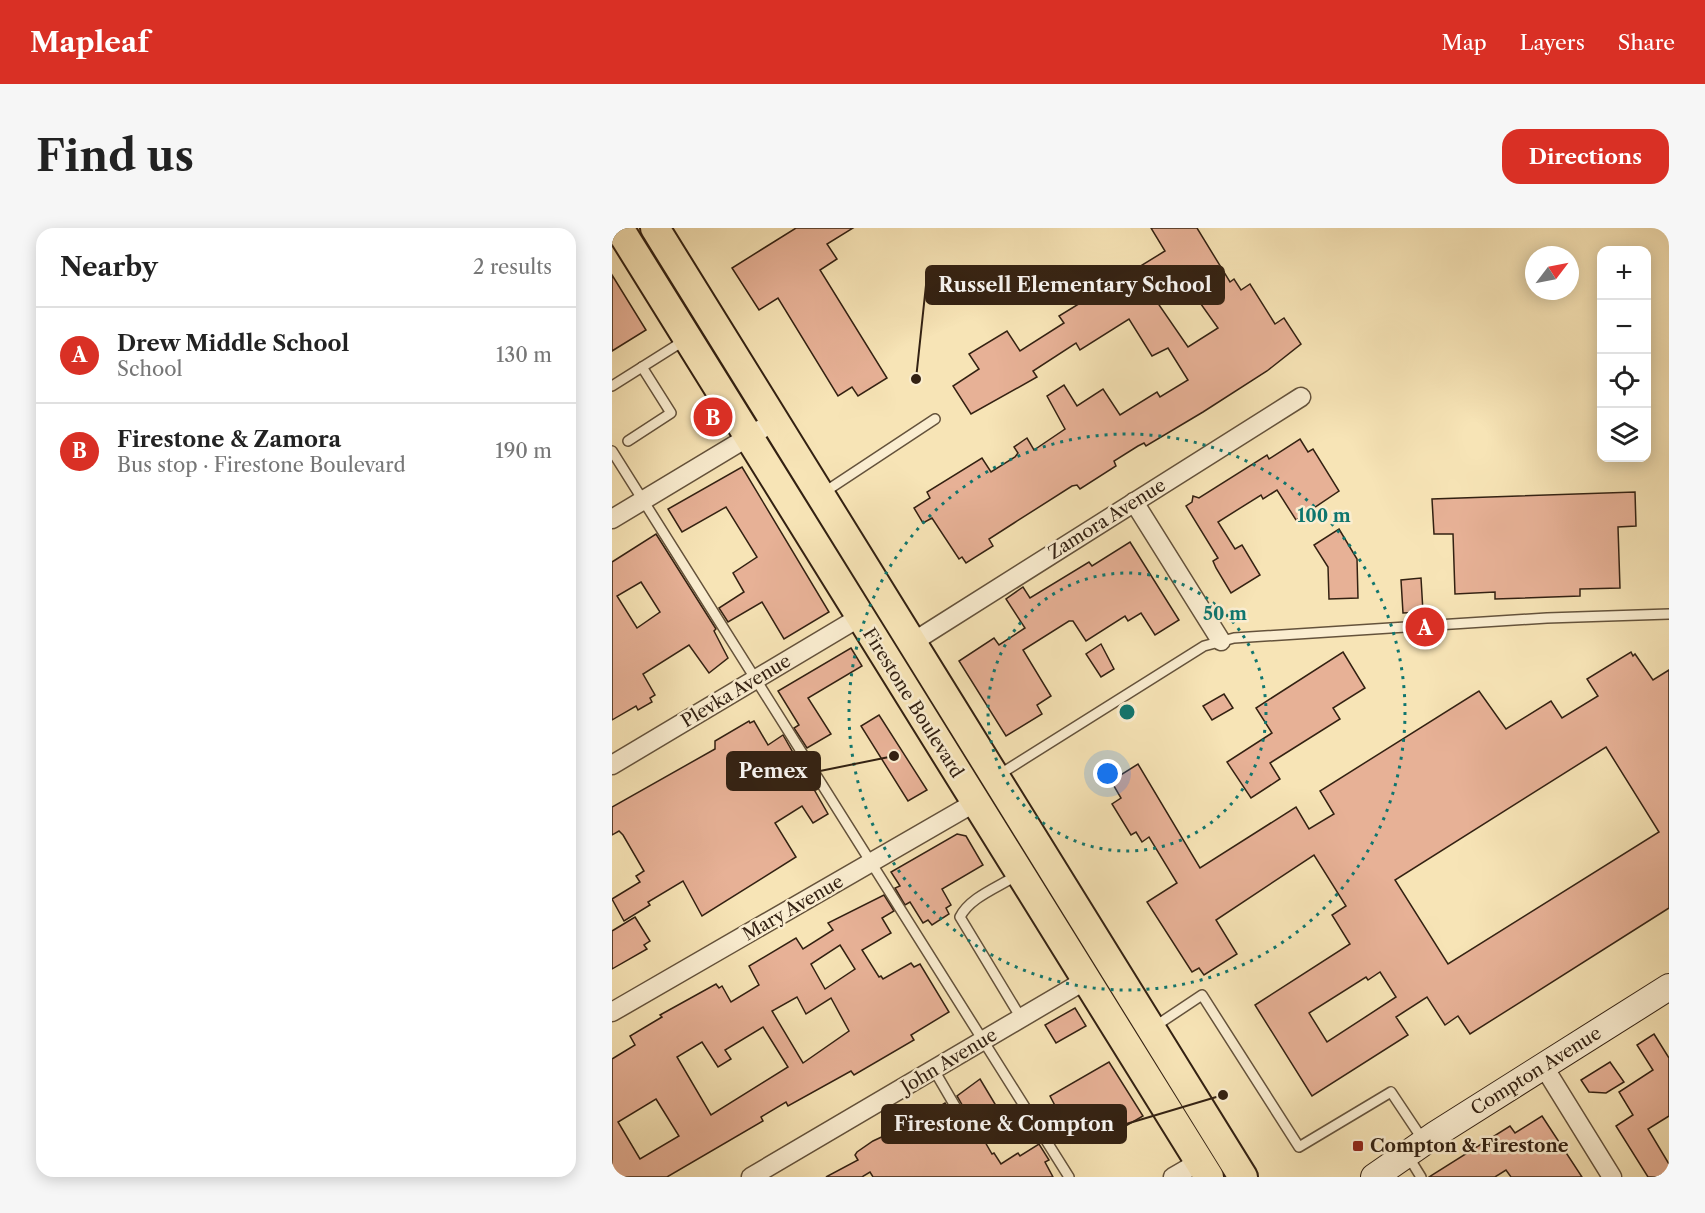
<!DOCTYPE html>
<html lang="en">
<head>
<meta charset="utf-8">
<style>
  :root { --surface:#fff; --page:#f6f6f6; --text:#222; --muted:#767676; --line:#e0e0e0; --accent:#d93025 }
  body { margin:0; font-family:"Libre Caslon Text",serif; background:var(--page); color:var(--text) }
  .controls { position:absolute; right:18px; top:18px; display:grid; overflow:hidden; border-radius:12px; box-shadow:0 3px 15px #0003 }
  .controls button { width:54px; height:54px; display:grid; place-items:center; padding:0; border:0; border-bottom:2px solid var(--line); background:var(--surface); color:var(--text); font:30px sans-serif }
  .compass { position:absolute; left:913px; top:18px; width:54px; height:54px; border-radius:50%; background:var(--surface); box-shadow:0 3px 15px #0003; rotate:58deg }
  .you { position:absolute; left:496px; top:546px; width:21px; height:21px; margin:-15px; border:4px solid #fff; border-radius:50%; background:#1a73e8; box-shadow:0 0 0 9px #1a73e833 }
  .badge { display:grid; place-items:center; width:39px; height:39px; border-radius:50%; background:var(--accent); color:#fff; font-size:20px; font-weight:700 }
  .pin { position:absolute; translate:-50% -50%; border:3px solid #fff; box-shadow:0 2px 6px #0006 }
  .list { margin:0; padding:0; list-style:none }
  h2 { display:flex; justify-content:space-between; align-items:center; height:78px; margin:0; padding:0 24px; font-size:26px }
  h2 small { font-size:20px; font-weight:400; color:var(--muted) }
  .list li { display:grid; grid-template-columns:39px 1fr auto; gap:18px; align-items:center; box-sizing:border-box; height:96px; padding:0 24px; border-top:2px solid var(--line) }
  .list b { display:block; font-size:22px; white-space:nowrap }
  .list p { margin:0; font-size:20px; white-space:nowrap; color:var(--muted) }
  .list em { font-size:20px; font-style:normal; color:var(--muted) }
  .icon { flex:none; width:33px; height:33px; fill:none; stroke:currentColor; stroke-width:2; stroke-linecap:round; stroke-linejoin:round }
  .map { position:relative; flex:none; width:1057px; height:949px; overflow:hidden; border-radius:18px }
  header { display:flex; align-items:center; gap:36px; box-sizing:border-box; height:84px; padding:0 30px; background:var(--accent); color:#fff }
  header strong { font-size:28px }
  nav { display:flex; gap:33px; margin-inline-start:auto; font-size:21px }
  .intro { display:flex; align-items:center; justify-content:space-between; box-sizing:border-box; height:144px; padding:0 36px }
  h1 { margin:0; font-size:42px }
  .button { padding:15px 27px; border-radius:18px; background:var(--accent); color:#fff; font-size:21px; font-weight:700 }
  main { display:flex; gap:36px; padding:0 36px }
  aside { flex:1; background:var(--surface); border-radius:18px; box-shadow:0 3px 15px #0003 }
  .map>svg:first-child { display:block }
  .building { fill:#e7b196; stroke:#332112; stroke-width:1.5; fill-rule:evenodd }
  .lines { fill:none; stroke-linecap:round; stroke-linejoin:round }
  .service-casing { stroke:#64523b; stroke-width:12 }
  .minor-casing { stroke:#64523b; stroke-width:21 }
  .secondary-casing { stroke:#332112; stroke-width:28 }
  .primary-casing { stroke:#332112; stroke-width:32 }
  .service { stroke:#faedd0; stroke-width:9 }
  .minor { stroke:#faedd0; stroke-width:18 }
  .secondary { stroke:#faedd0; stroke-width:26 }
  .primary { stroke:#f7e4b6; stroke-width:28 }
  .ring { fill:none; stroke:#0f766e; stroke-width:3; stroke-dasharray:3 6 }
  .poi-dot { fill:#8f2418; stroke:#faedd0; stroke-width:2 }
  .labels { text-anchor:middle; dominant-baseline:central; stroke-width:5; stroke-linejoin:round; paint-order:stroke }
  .street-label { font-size:18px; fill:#332112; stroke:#faedd0 }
  .poi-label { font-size:18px; font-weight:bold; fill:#332112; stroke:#faedd0; text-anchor:start }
  .centre { fill:#0f766e; stroke:#faedd0; stroke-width:3 }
  .ring-label { font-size:18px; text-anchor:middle; font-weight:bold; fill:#0f766e; stroke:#faedd0; stroke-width:5; stroke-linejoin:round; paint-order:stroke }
  .leader { fill:none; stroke:#332112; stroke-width:2 }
  .callout-dot { fill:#332112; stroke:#faedd0; stroke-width:2 }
  .callout { fill:#332112; stroke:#332112; stroke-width:2 }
  .callout-label { font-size:20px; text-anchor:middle; font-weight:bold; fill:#fff }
</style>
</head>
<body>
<header>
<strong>Mapleaf</strong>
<nav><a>Map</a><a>Layers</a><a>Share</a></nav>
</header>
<div class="intro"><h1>Find us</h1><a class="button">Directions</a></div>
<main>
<aside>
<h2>Nearby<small>2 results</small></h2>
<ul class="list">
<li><span class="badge">A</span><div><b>Drew Middle School</b><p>School</p></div><em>130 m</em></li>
<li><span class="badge">B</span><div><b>Firestone &amp; Zamora</b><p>Bus stop · Firestone Boulevard</p></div><em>190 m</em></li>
</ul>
</aside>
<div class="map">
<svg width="1057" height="949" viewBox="0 0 1057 949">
  <rect width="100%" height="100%" fill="#f7e4b6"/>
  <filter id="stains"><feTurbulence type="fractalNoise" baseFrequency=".00333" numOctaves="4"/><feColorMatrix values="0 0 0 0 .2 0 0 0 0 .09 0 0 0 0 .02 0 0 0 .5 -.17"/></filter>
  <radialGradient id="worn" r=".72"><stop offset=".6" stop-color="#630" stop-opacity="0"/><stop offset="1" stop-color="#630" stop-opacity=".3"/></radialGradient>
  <!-- building -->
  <g class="building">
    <polygon points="184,0 241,0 215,16 225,31 208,42 275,150 246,168 240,159 226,168 166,70 147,82 120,40"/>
    <path d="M539,0H585L618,54L622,51L629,62L638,56L663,96L672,90L689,116L655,143L591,184L534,218L532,215L526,218L502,233L504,238L468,261L465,257L460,258L402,295L377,311L381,318L354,335L350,329L347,331L320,290L311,295L302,280L318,270L315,264L370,230L379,244L403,229L406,225L402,219L415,210L422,222L453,201L435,168L452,157L465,178L491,161L508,187L545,164L548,169L576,152L556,120L540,128L517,91L468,122L464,115L421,143L425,149L359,186L341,158L367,141L357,126L395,103L408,123L452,95L447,88L553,23ZM574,55L606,100L576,119L545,74Z"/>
    <polygon points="0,47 34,102 0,123"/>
    <polygon points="688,211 696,224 701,221 727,263 684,292 665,262 651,271 649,267 606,294 623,321 630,317 648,347 619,365 604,340 601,333 606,330 574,278 580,274 581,268 587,270 655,227 657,231"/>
    <polygon points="130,239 217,384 172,411 150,374 116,394 107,380 132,364 121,345 145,329 114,279 70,304 56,281"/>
    <polygon points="1023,264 1024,298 1006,299 1008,360 968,361 968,368 883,371 883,364 843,366 841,306 822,306 820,271"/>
    <polygon points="727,301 745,331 746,370 717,371 716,339 702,317"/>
    <path d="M44,306L104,401L102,403L116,430L97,445L77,417L31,446L43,467L38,470L40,474L26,482L24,478L0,492V334ZM29,354L48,384L25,400L5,368Z"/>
    <polygon points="518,314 567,392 543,407 529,385 516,393 513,388 474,413 461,393 457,393 411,422 439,468 425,477 430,486 394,508 347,433 382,410 387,417 413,400 394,371 411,359 418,370 477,334 480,338"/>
    <polygon points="809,350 811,384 791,385 789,352"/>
    <polygon points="489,416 502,441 489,449 474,426"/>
    <polygon points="239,420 250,438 196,470 219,506 195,520 182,500 187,497 166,463"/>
    <polygon points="731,424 753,460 721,480 728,491 658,535 668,551 639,570 615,534 660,505 644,480"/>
    <path d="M1019,424L1021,428L1023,426L1041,452L1057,442V680L858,806L846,788L833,797L815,769L784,789L796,807L700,868L643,777L738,716L720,687L734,678L702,627L604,692L625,726L592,747L587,740L580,744L535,674L565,655L537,609L530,614L524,604L519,607L500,576L509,570L499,553L526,536L588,640L684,579L697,601L722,586L708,563L867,463L894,501L939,473L950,490L986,468L975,451ZM994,519L1047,604L836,736L783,652ZM768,744L784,769L715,814L697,785L754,749L756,752Z"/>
    <polygon points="612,466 621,480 600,492 591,478"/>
    <polygon points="267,487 315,562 296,573 249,498"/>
    <polygon points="137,493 138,495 142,493 156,517 171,507 216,586 201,595 190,578 163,595 184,629 90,688 71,653 36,674 38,677 12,693 0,671 28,654 24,648 32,643 11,607 7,603 0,607 0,579 103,521 103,513"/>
    <polygon points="345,606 354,608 371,637 330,661 339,677 334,680 337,686 320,697 316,692 311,695 298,674 293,677 283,660 288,658 279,644"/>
    <path d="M272,667L282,683L270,690L279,705L250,722L267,749L269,748L271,751L299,735L302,739L308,736L337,784L299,807L302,812L242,847L239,843L176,878L174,874L149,889L151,893L55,949H0V831L23,817L18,808L50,789L48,787L104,756L107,760L110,758L119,774L147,757L137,738L184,710L191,721L221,702L216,695ZM228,717L243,741L213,761L199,736ZM185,769L194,786L219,770L237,803L191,835L160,783ZM151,799L176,839L99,887L65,829L90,814L106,839L119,831L113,822ZM44,871L67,908L28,931L6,894Z"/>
    <polygon points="23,689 38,713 32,717 35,721 0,741 0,703"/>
    <polygon points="463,780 474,798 444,815 433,797"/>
    <polygon points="1042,806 1057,830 1057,888 1036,901 1057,936 1057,942 1046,949 1036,949 1004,898 1021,887 1007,864 1041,842 1025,817"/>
    <polygon points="497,834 531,888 486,914 475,895 472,896 463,878 448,887 438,868"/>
    <polygon points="998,834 1012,854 994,865 977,864 969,852"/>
    <polygon points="368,851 389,886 365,900 380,926 382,925 389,936 406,925 408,928 427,916 437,932 433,934 441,949 261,949 258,944 250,949 214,949 246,932 243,927 245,924 261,913 304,893 333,875 345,894 354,895 356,887 345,868"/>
    <polygon points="930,888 970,949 899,949 894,942 883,949 817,949 898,898 903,905"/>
  </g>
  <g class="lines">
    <!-- service casing -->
    <g class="service-casing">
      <g id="service">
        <polyline points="0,158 73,112"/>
        <polyline points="16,213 59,185 30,139"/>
        <polyline points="0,223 457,949"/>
        <polyline points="211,265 323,191"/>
        <polyline points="385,548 592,418 622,410 935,390 1057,386"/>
        <path d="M405,647C387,659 358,669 348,689L409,790"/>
        <polyline points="542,799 590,767 687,919 779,864 811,912"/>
        <polyline points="322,842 350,890"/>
        <polyline points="796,928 809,949"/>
      </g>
    </g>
    <!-- minor casing -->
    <g class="minor-casing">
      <g id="minor">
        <polyline points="522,274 609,413"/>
        <polyline points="0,291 163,193"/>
        <polyline points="301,414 689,169"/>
        <polyline points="0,537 248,389"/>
        <polyline points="0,784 362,575"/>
        <polyline points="932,839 1000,949"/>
        <polyline points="139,949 472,753"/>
        <polyline points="561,949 587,934"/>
      </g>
    </g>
    <!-- secondary casing -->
    <g class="secondary-casing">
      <polyline id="secondary" points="762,949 824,906 1057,759"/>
    </g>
    <!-- primary casing -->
    <g class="primary-casing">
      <g id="primary">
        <polyline points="7,0 597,949"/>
        <polyline points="43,0 631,949"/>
      </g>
    </g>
    <!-- service -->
    <use href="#service" class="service"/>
    <!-- minor -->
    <use href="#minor" class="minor"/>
    <!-- secondary -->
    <use href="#secondary" class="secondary"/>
    <!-- primary -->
    <use href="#primary" class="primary"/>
  </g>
  <!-- distance rings -->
  <g class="ring">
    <circle cx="515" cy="484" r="139"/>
    <circle cx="515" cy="484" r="278"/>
  </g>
  <!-- markers -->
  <rect class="poi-dot" x="740" y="912" width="12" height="12" rx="3"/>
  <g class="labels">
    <!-- street labels -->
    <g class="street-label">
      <text transform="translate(495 291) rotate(-32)">Zamora Avenue</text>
      <text transform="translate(124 463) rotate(-31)">Plevka Avenue</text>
      <text transform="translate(301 475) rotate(58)">Firestone Boulevard</text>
      <text transform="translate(181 680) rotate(-30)">Mary Avenue</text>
      <text transform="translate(337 833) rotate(-31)">John Avenue</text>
      <text transform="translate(924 843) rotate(-32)">Compton Avenue</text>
    </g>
    <!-- poi labels -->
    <g class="poi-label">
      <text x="758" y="918">Compton &amp; Firestone</text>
    </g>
  </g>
  <circle cx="515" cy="484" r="9" class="centre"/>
  <g class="ring-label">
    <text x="712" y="294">100 m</text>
    <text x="613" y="392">50 m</text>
  </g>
  <!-- callouts -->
  <path class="leader" d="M304 151L314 57M282 528L208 543M611 867L514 896"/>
  <g class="callout-dot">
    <circle cx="304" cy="151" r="6"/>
    <circle cx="282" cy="528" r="6"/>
    <circle cx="611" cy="867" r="6"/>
  </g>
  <g class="callout">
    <rect x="314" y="38" width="298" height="38" rx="6"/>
    <rect x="115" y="524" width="93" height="38" rx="6"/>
    <rect x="270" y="877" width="244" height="38" rx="6"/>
  </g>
  <g class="callout-label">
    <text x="463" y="64">Russell Elementary School</text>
    <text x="161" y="550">Pemex</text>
    <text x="392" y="903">Firestone &amp; Compton</text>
  </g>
  <rect width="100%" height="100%" filter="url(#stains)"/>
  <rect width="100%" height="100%" fill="url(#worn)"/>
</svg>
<div class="controls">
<button>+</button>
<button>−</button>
<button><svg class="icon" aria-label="locate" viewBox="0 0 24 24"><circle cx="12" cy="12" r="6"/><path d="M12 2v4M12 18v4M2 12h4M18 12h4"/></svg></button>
<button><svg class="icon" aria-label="layers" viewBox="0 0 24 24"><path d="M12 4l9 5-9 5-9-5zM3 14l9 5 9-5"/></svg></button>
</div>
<svg class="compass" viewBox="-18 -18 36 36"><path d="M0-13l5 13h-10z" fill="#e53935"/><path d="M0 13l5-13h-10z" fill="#767676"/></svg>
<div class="you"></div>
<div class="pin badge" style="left:813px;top:399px">A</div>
<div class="pin badge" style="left:101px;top:189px">B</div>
</div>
</main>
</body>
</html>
